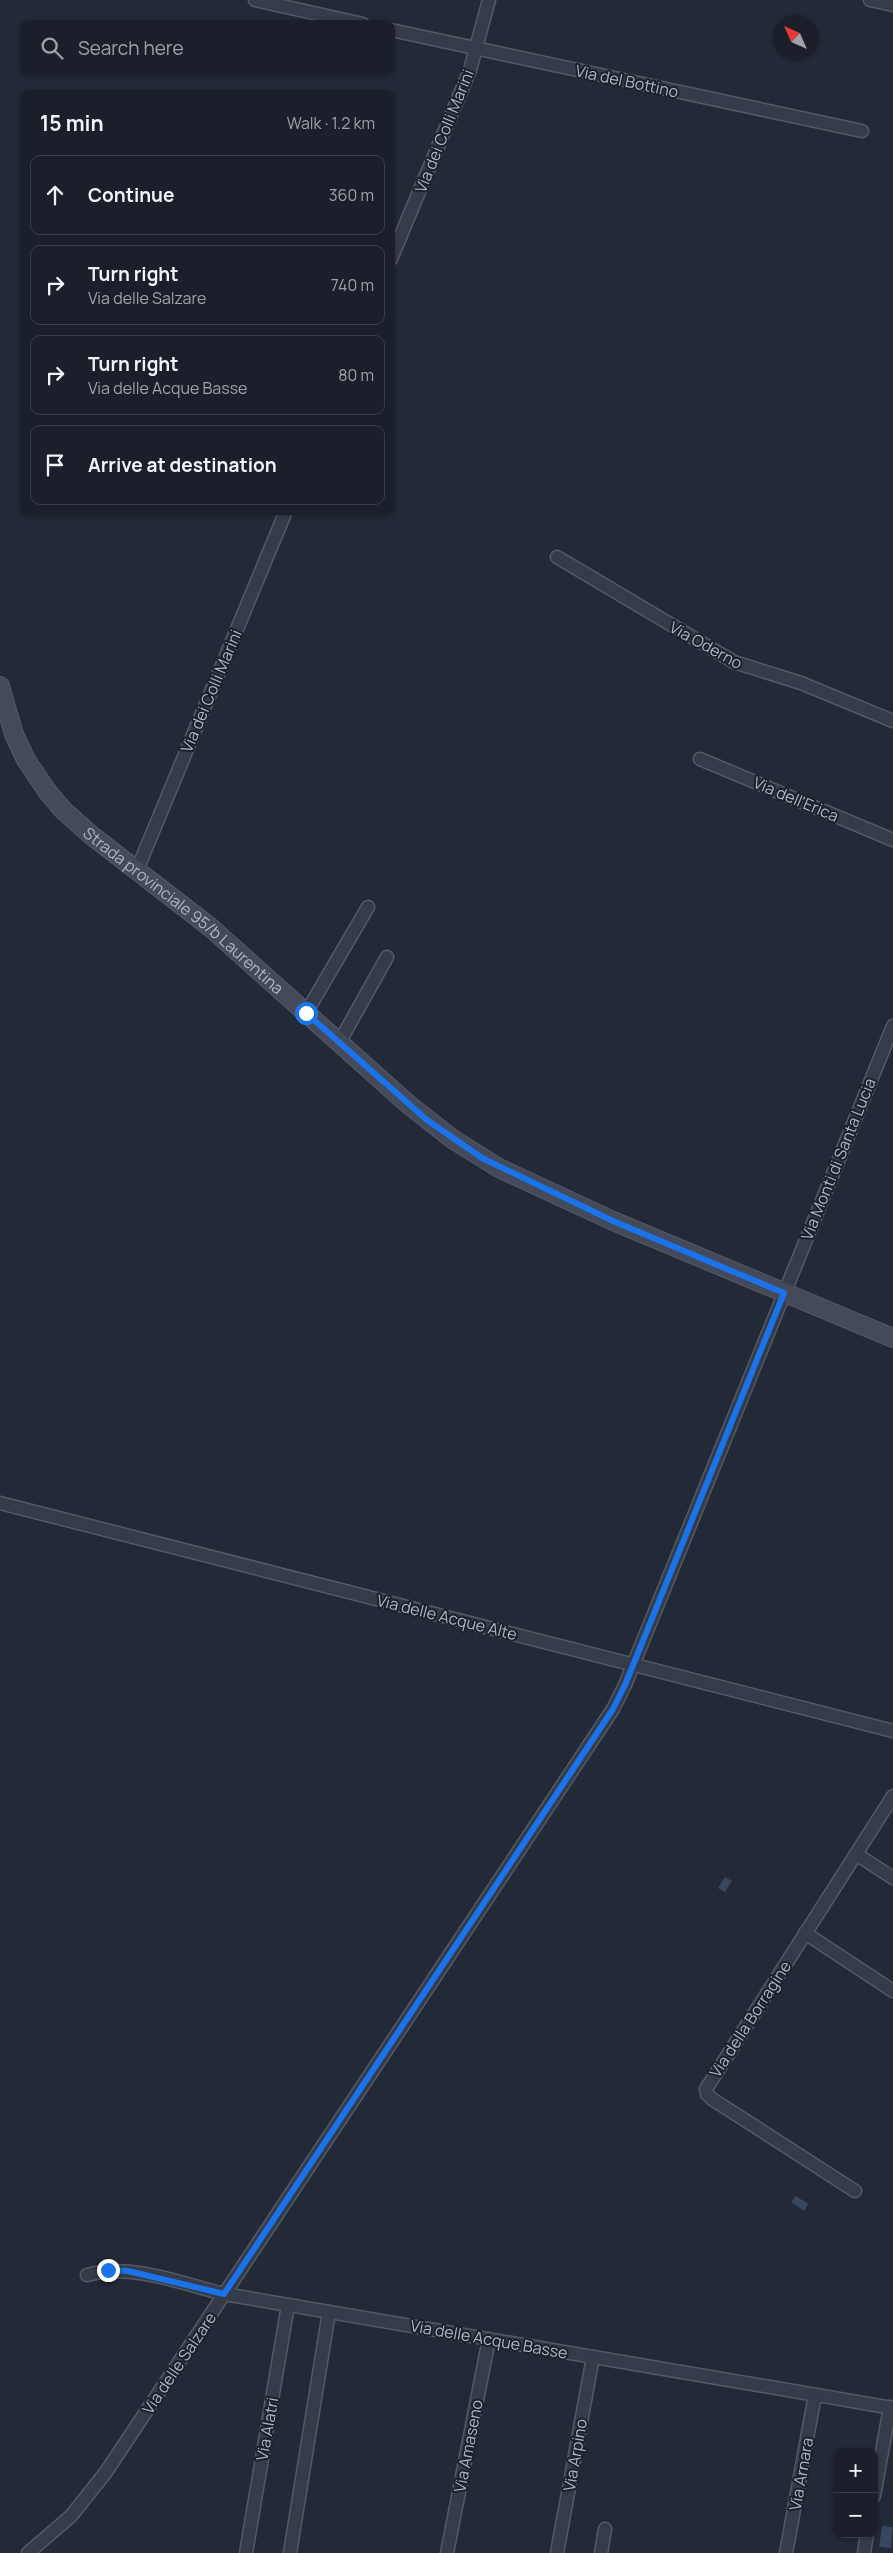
<!DOCTYPE html>
<html lang="en">
<head>
<meta charset="utf-8">
<style>
  :root { --surface:#1a1f29; --page:#232731; --text:#f1f3f6; --muted:#9fa2a8; --line:#383d46 }
  body { margin:0; font-family:Manrope,sans-serif; background:var(--page); color:var(--text) }
  .controls { position:absolute; right:15px; bottom:15px; display:grid; overflow:hidden; border-radius:10px; box-shadow:0 1px 4px #0004 }
  .controls button { width:45px; height:45px; display:grid; place-items:center; padding:0; border:0; border-bottom:1px solid var(--line); background:var(--surface); color:var(--text); font:25px sans-serif }
  .compass { position:absolute; left:773px; top:15px; width:45px; height:45px; border-radius:50%; background:var(--surface); box-shadow:0 1px 4px #0004; rotate:315deg }
  .stop { position:absolute; width:15px; height:15px; margin:-11px; border:4px solid #1a73e8; border-radius:50%; background:#fff }
  .stop.end { background:#1a73e8; border-color:#fff; box-shadow:0 1px 5px #0008 }
  .list { margin:0; padding:0; list-style:none }
  h2 { display:flex; justify-content:space-between; align-items:center; height:65px; margin:0; padding:0 20px; font-size:21px }
  h2 small { font-size:16px; font-weight:400; color:var(--muted) }
  .list li { display:grid; grid-template-columns:32px 1fr auto; gap:15px; align-items:center; box-sizing:border-box; height:80px; margin:0 10px 10px; padding:0 10px; border:1px solid var(--line); border-radius:10px }
  .list b { display:block; font-size:19px; white-space:nowrap }
  .list p { margin:0; font-size:16px; white-space:nowrap; color:var(--muted) }
  .list em { font-size:16px; font-style:normal; color:var(--muted) }
  .icon { flex:none; width:28px; height:28px; fill:none; stroke:currentColor; stroke-width:2; stroke-linecap:round; stroke-linejoin:round }
  .map { position:relative; flex:none; width:893px; height:2553px; overflow:hidden }
  .search { position:absolute; background:var(--surface); box-shadow:0 1px 4px #0004; left:20px; top:20px; width:375px; height:55px; display:flex; align-items:center; gap:12px; box-sizing:border-box; padding:0 18px; border-radius:10px; color:var(--muted); font-size:19px }
  .panel { position:absolute; background:var(--surface); box-shadow:0 1px 4px #0004; left:20px; top:90px; width:375px; height:425px; border-radius:10px }
  .map>svg:first-child { display:block }
  .water { fill:#384660 }
  .lines { fill:none; stroke-linecap:round; stroke-linejoin:round }
  .street-casing { stroke:#535965; stroke-width:15 }
  .secondary-casing { stroke:#535965; stroke-width:20 }
  .street { stroke:#353b48; stroke-width:12 }
  .secondary { stroke:#444a5a; stroke-width:18 }
  .route { stroke:#1a73e8; stroke-width:6 }
  .labels { text-anchor:middle; dominant-baseline:central; stroke-width:4; stroke-linejoin:round; paint-order:stroke }
  .street-label { font-size:16px; fill:#b0b6c4; stroke:#1b212c }
</style>
</head>
<body>
<div class="map">
<svg width="893" height="2553" viewBox="0 0 893 2553">
  <rect width="100%" height="100%" fill="#222937"/>
  <!-- water -->
  <g class="water">
    <polygon points="725,1877 732,1881 725,1892 718,1888"/>
    <polygon points="796,2196 808,2204 804,2211 791,2202"/>
    <polygon points="882,2526 893,2527 891,2548 879,2547"/>
  </g>
  <g class="lines">
    <!-- street casing -->
    <g class="street-casing">
      <g id="street">
        <polyline points="255,0 363,24"/>
        <polyline points="870,0 893,5"/>
        <polyline points="391,30 862,131"/>
        <polyline points="391,259 470,70 489,0"/>
        <polyline points="557,557 734,662 801,683 893,721"/>
        <polyline points="700,759 893,840"/>
        <polyline points="137,870 286,511"/>
        <polyline points="306,1013 368,907"/>
        <polyline points="339,1043 387,957"/>
        <polyline points="0,1503 893,1731"/>
        <polyline points="856,1854 893,1878"/>
        <polyline points="805,1933 893,1991"/>
        <polyline points="855,2191 712,2099 707,2094 706,2089 893,1796"/>
        <path d="M87,2275C132,2263 180,2283 224,2294L893,2408"/>
        <polyline points="874,2496 890,2407"/>
        <polyline points="28,2553 71,2516 106,2472 613,1709 625,1685 893,1026"/>
        <polyline points="246,2553 288,2305"/>
        <polyline points="290,2553 329,2312"/>
        <polyline points="447,2553 489,2339"/>
        <polyline points="557,2553 593,2357"/>
        <polyline points="601,2553 605,2529"/>
        <polyline points="786,2553 815,2395"/>
        <polyline points="864,2553 867,2534"/>
      </g>
    </g>
    <!-- secondary casing -->
    <g class="secondary-casing">
      <g id="secondary">
        <path id="s1" d="M0,686L14,734L26,760L47,791L63,810L91,835L210,927L408,1104L454,1140L499,1168L613,1221L893,1338"/>
      </g>
    </g>
    <!-- street -->
    <use href="#street" class="street"/>
    <!-- secondary -->
    <use href="#secondary" class="secondary"/>
  </g>
  <g class="lines">
    <!-- route -->
    <polyline class="route" points="108,2270 128,2271 224,2294 613,1709 625,1685 784,1293 613,1221 482,1158 427,1120 306,1013"/>
  </g>
  <g class="labels">
    <!-- street labels -->
    <g class="street-label">
      <text transform="translate(627 81) rotate(12)">Via del Bottino</text>
      <text transform="translate(444 131) rotate(-68)">Via dei Colli Marini</text>
      <text transform="translate(706 645) rotate(29)">Via Oderno</text>
      <text transform="translate(211 691) rotate(-67)">Via dei Colli Marini</text>
      <text transform="translate(796 799) rotate(23)">Via dell'Erica</text>
      <text stroke="none"><textPath href="#s1" startOffset="298">Strada provinciale 95/b Laurentina</textPath></text>
      <text transform="translate(838 1159) rotate(-68)">Via Monti di Santa Lucia</text>
      <text transform="translate(447 1617) rotate(14)">Via delle Acque Alte</text>
      <text transform="translate(750 2019) rotate(-57)">Via della Borragine</text>
      <text transform="translate(489 2339) rotate(10)">Via delle Acque Basse</text>
      <text transform="translate(179 2363) rotate(-56)">Via delle Salzare</text>
      <text transform="translate(267 2429) rotate(-80)">Via Alatri</text>
      <text transform="translate(468 2446) rotate(-79)">Via Amaseno</text>
      <text transform="translate(575 2455) rotate(-80)">Via Arpino</text>
      <text transform="translate(801 2474) rotate(-80)">Via Arnara</text>
    </g>
  </g>
</svg>
<div class="controls">
<button>+</button>
<button>−</button>
</div>
<svg class="compass" viewBox="-18 -18 36 36"><path d="M0-13l5 13h-10z" fill="#e53935"/><path d="M0 13l5-13h-10z" fill="#9fa2a8"/></svg>
<div class="stop" style="left:306px;top:1013px"></div>
<div class="stop end" style="left:108px;top:2270px"></div>
<div class="search"><svg class="icon" aria-label="search" viewBox="0 0 24 24"><circle cx="10" cy="10" r="6"/><path d="M15 15l6 6"/></svg>Search here</div>
<section class="panel">
<h2>15 min<small>Walk · 1.2 km</small></h2>
<ul class="list">
<li><svg class="icon" aria-label="ahead" viewBox="0 0 24 24"><path d="M12 20V5M6 11l6-6 6 6"/></svg><div><b>Continue</b></div><em>360 m</em></li>
<li><svg class="icon" aria-label="right" viewBox="0 0 24 24"><path d="M7 20v-9h11M14 6l5 5-5 5"/></svg><div><b>Turn right</b><p>Via delle Salzare</p></div><em>740 m</em></li>
<li><svg class="icon" aria-label="right" viewBox="0 0 24 24"><path d="M7 20v-9h11M14 6l5 5-5 5"/></svg><div><b>Turn right</b><p>Via delle Acque Basse</p></div><em>80 m</em></li>
<li><svg class="icon" aria-label="arrive" viewBox="0 0 24 24"><path d="M6 21V4h12l-3 4 3 4H6"/></svg><div><b>Arrive at destination</b></div></li>
</ul>
</section>
</div>
</body>
</html>
